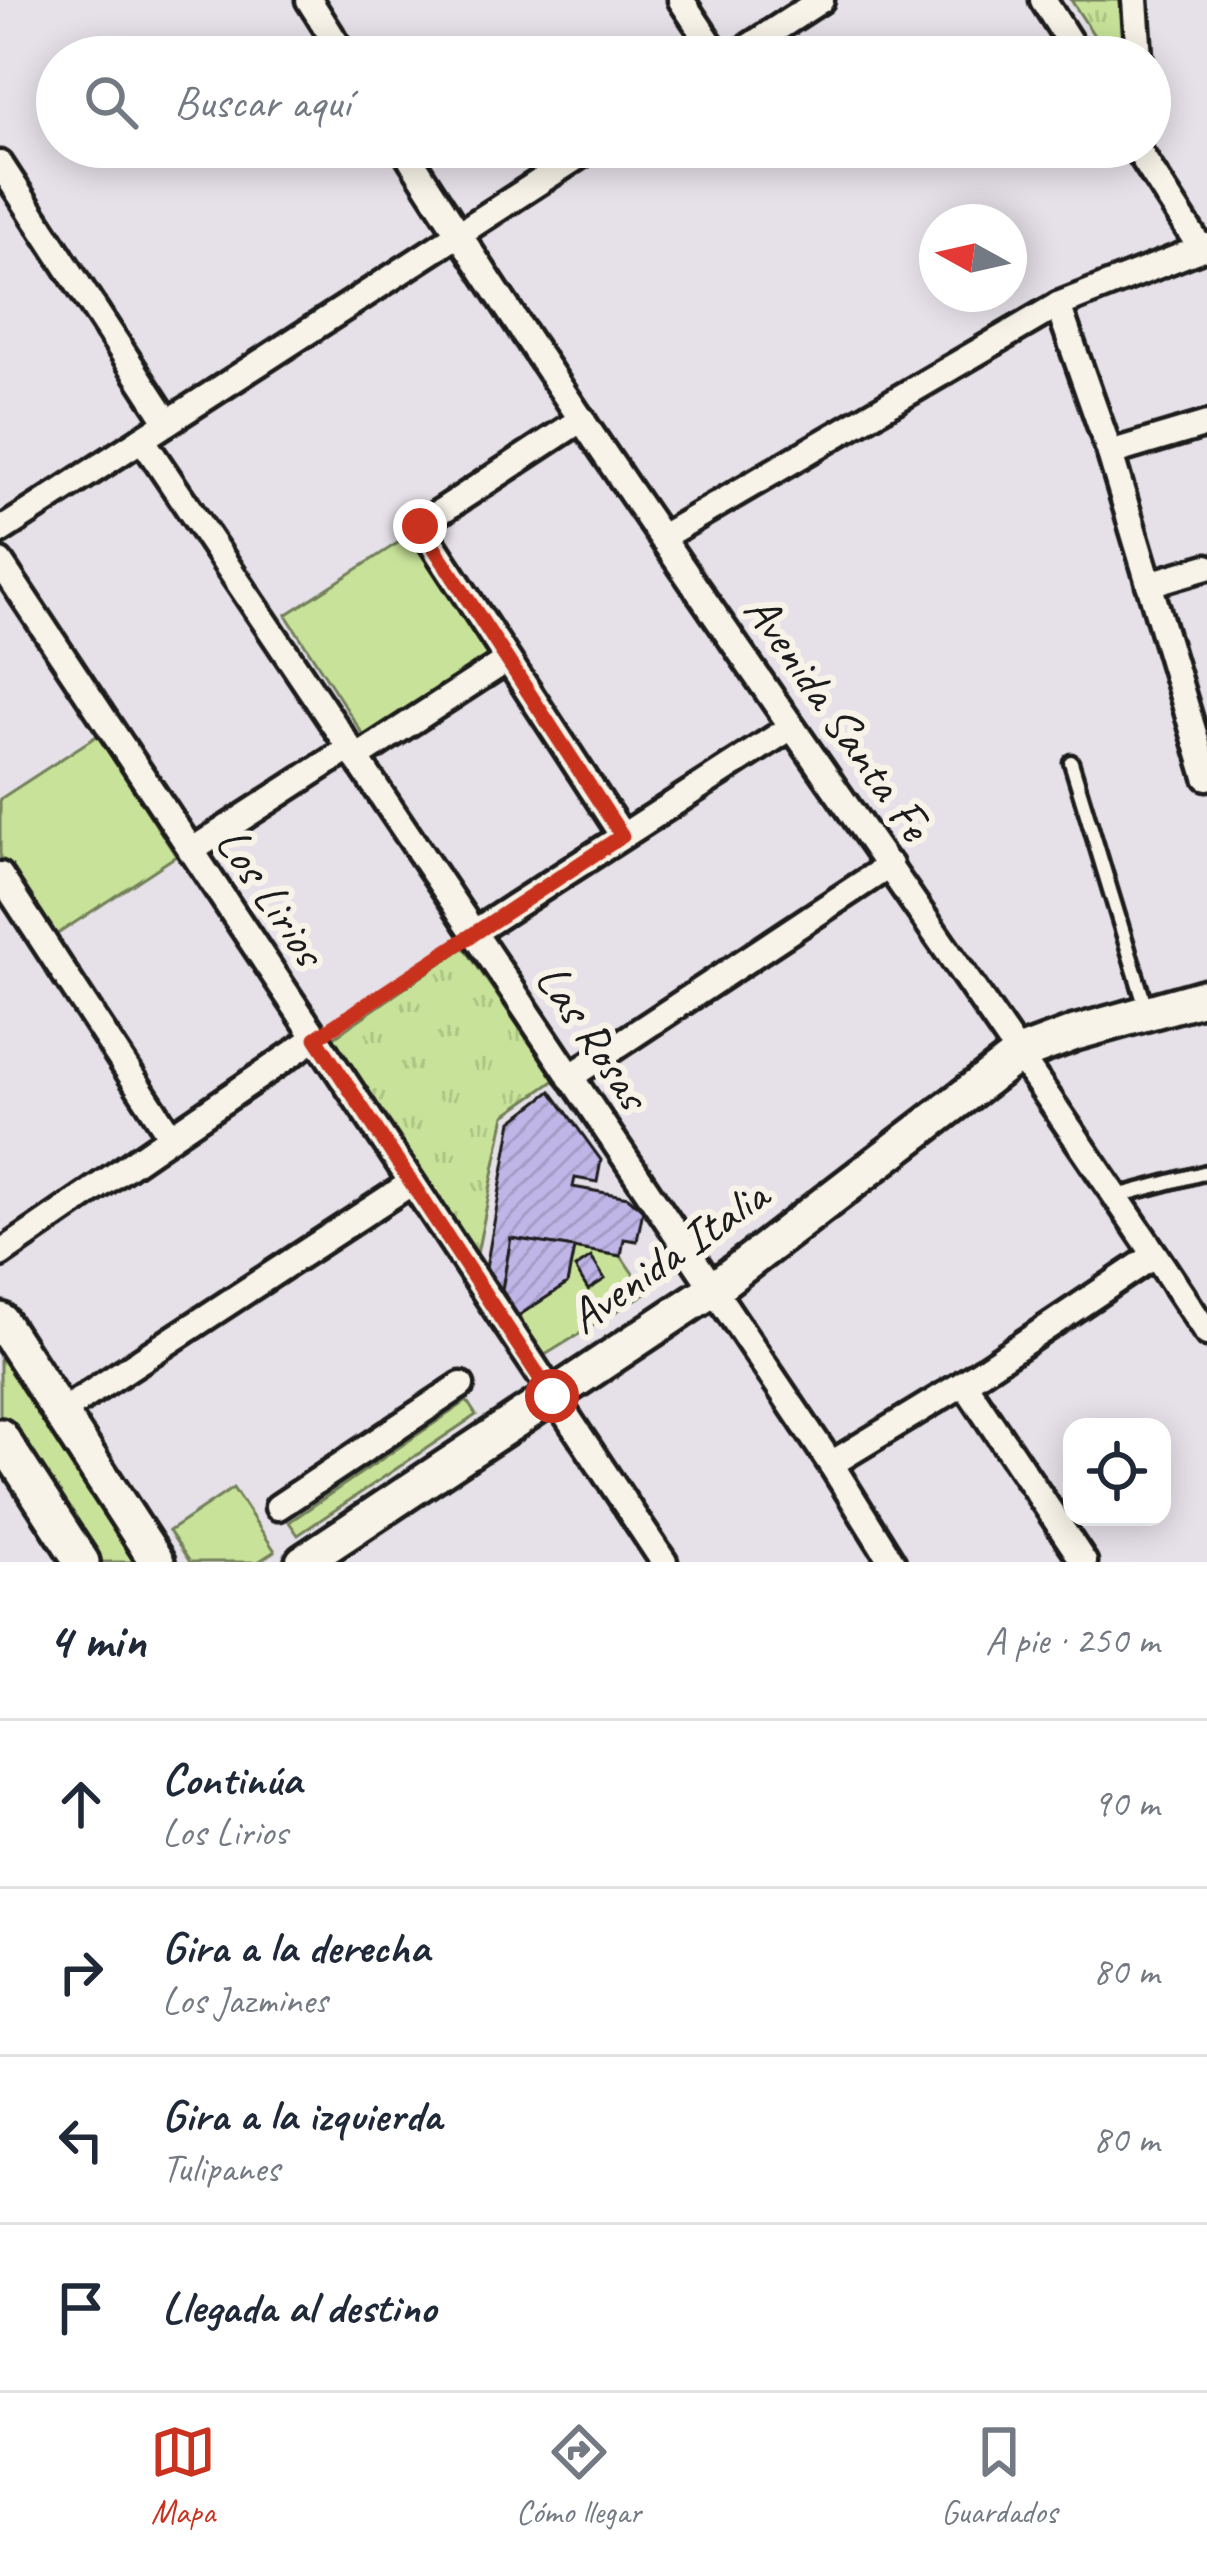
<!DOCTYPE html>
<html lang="es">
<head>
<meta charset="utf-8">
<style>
  :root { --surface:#fff; --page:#f2f2f3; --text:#1f2937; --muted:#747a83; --line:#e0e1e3; --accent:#c8321e }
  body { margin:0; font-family:Caveat,sans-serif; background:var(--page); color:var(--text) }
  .controls { position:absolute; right:36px; bottom:36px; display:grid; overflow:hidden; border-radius:24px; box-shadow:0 6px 30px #0003 }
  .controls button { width:108px; height:108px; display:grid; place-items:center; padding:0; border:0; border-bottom:3px solid var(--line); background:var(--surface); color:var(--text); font:60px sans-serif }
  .compass { position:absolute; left:919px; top:204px; width:108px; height:108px; border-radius:50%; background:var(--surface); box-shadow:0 6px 30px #0003; rotate:278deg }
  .stop { position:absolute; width:36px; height:36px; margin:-27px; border:9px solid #c8321e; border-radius:50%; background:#fff }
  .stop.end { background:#c8321e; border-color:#fff; box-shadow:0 3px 12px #0008 }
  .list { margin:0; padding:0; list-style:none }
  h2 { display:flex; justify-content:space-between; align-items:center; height:156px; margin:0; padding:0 48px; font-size:51px }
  h2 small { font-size:39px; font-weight:400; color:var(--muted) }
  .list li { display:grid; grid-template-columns:78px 1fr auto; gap:36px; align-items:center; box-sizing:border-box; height:168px; padding:0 48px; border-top:3px solid var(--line) }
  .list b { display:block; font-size:45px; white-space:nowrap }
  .list p { margin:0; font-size:39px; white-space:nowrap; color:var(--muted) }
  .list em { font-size:39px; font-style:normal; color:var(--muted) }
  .icon { flex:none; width:66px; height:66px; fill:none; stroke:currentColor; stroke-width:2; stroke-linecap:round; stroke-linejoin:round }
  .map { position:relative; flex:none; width:1207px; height:1562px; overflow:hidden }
  .search { position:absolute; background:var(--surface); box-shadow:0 6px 30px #0003; left:36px; right:36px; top:36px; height:132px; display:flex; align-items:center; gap:30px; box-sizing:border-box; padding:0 42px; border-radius:66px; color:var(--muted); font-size:45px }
  .sheet { height:828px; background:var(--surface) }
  nav { display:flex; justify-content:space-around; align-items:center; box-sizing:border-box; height:168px; border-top:3px solid var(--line); background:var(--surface); font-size:33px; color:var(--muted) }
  nav a { display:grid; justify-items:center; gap:6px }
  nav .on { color:var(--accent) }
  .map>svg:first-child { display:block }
  .green { fill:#c8e399; stroke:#72805a; stroke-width:3 }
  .park { fill:url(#park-tufts); stroke:#72805a; stroke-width:3 }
  .building { fill:url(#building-hatch); stroke:#1c1c1c; stroke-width:3 }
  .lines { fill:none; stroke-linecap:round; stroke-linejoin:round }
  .lane-casing { stroke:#1c1c1c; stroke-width:21 }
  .street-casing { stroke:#1c1c1c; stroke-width:33 }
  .secondary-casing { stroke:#1c1c1c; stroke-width:42 }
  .path { stroke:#1c1c1c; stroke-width:6; stroke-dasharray:3 9; stroke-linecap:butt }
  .lane { stroke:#f7f3e8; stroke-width:12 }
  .street { stroke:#f7f3e8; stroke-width:24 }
  .secondary { stroke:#f7f3e8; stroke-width:33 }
  .route { stroke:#c8321e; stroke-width:15 }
  .labels { text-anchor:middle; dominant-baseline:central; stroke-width:12; stroke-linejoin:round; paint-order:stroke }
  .street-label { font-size:48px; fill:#1c1c1c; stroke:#f7f3e8 }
</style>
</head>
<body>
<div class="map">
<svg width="1207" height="1562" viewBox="0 0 1207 1562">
  <defs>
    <pattern id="park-tufts" width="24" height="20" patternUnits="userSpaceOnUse" patternTransform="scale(3)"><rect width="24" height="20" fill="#c8e399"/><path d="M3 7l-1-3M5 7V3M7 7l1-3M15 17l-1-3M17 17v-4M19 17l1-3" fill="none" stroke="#abc283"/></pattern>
    <pattern id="building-hatch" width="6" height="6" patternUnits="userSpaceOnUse" patternTransform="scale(3)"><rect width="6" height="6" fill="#c0b5e7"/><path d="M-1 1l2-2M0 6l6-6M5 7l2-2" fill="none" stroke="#a49bc6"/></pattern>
  </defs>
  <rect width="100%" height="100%" fill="#e6e0e8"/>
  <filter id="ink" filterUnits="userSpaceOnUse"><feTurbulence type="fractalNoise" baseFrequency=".00833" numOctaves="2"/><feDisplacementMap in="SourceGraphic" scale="24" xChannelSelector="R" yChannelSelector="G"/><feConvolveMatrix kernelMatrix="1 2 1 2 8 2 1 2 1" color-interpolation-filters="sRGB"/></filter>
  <g filter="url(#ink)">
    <!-- green -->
    <g class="green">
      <polygon points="416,531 492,653 364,736 286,615"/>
      <polygon points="98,735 176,856 53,937 0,856 0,799"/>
      <polygon points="574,1248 621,1256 646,1293 545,1355 518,1316 567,1284"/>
      <polygon points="0,1320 157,1562 82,1562 0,1436"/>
      <polygon points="467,1401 476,1415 298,1535 289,1522"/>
      <polygon points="233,1488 275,1551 258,1562 190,1562 169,1531"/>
    </g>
    <!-- park -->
    <g class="park">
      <polygon points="1071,0 1123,0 1128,57 1108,57"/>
      <polygon points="464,947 555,1080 505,1115 477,1254 331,1039"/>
    </g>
    <!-- building -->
    <g class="building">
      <polygon points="551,1091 601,1160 597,1182 575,1178 573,1187 628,1197 643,1210 637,1241 624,1239 621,1256 511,1238 502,1290 486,1268 512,1121"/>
      <polygon points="511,1238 574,1248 567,1284 518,1316 502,1290"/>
      <polygon points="591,1257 605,1279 588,1290 575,1268"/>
    </g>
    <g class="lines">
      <!-- lane casing -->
      <g class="lane-casing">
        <g id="lane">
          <polyline points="1071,762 1146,1008"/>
          <polyline points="1117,1196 1207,1172"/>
        </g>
      </g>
      <!-- street casing -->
      <g class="street-casing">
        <g id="street">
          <polyline points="309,0 345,57"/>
          <polyline points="681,0 719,57"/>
          <polyline points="1043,0 1079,57"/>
          <polyline points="1135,0 1139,57"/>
          <polyline points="733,57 821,0"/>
          <path d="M403,147C659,550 944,935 1207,1333"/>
          <polyline points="1136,147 1200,247"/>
          <polyline points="0,164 168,422"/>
          <polyline points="1058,305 1110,453 1207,777"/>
          <polyline points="582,419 420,525 622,835"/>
          <polyline points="142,439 831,1464 892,1562"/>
          <polyline points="1110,453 1207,424"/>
          <polyline points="0,531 593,147"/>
          <polyline points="662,537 1058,305 1207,246"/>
          <polyline points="0,562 664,1562"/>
          <polyline points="1149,584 1207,567"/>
          <polyline points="356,758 507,660"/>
          <polyline points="191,851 350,748"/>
          <polyline points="0,875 170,1135"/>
          <polyline points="473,933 790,728"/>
          <polyline points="570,1077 890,865"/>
          <polyline points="0,1254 315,1038"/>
          <polyline points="964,1383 1084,1562"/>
          <polyline points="60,1413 411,1183"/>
          <polyline points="831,1464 964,1383 1155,1255"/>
          <polyline points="278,1507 461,1385"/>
        </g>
      </g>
      <!-- secondary casing -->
      <g class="secondary-casing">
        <g id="secondary">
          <polyline points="0,1320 157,1562"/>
          <polyline points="0,1436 82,1562"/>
          <polyline points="303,1562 713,1289 1019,1054 1075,1033 1207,996"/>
        </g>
      </g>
      <!-- path -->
      <polyline class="path" points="337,1024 456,945"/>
      <!-- lane -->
      <use href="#lane" class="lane"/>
      <!-- street -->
      <use href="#street" class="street"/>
      <!-- secondary -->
      <use href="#secondary" class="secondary"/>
    </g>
  </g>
  <g class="lines" filter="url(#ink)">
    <!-- route -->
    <polyline class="route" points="420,526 622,836 316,1038 552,1396"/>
  </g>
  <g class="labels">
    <!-- street labels -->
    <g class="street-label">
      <text transform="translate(838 717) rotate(55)">Avenida Santa Fe</text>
      <text transform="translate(271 896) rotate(56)">Los Lirios</text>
      <text transform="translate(593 1036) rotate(56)">Las Rosas</text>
      <text transform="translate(668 1256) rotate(-35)">Avenida Italia</text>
    </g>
  </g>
</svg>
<div class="controls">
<button><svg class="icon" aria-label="locate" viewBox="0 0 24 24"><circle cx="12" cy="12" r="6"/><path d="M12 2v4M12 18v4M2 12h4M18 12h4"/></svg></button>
</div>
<svg class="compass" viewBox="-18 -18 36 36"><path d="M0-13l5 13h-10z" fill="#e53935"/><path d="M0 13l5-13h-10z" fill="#747a83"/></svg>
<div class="stop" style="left:552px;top:1396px"></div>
<div class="stop end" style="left:420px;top:526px"></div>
<div class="search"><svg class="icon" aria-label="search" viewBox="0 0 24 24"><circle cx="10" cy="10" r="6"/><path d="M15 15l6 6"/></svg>Buscar aquí</div>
</div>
<section class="sheet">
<h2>4 min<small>A pie · 250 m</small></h2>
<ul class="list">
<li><svg class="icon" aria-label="ahead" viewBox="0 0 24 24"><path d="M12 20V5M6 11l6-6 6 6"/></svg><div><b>Continúa</b><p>Los Lirios</p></div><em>90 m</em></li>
<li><svg class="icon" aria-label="right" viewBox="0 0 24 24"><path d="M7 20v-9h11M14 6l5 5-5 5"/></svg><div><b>Gira a la derecha</b><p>Los Jazmines</p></div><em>80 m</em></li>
<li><svg class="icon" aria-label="left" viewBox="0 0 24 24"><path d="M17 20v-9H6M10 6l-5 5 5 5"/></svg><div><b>Gira a la izquierda</b><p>Tulipanes</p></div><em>80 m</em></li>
<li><svg class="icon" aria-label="arrive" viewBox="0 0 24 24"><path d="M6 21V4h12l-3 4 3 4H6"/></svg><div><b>Llegada al destino</b></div></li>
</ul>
</section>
<nav>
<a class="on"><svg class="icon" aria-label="map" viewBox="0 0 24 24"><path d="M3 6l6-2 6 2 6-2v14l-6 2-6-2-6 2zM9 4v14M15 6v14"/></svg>Mapa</a>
<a><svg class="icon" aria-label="directions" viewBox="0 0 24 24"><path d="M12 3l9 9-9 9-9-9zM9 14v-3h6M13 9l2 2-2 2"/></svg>Cómo llegar</a>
<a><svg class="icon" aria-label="saved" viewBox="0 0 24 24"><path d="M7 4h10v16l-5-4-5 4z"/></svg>Guardados</a>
</nav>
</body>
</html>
